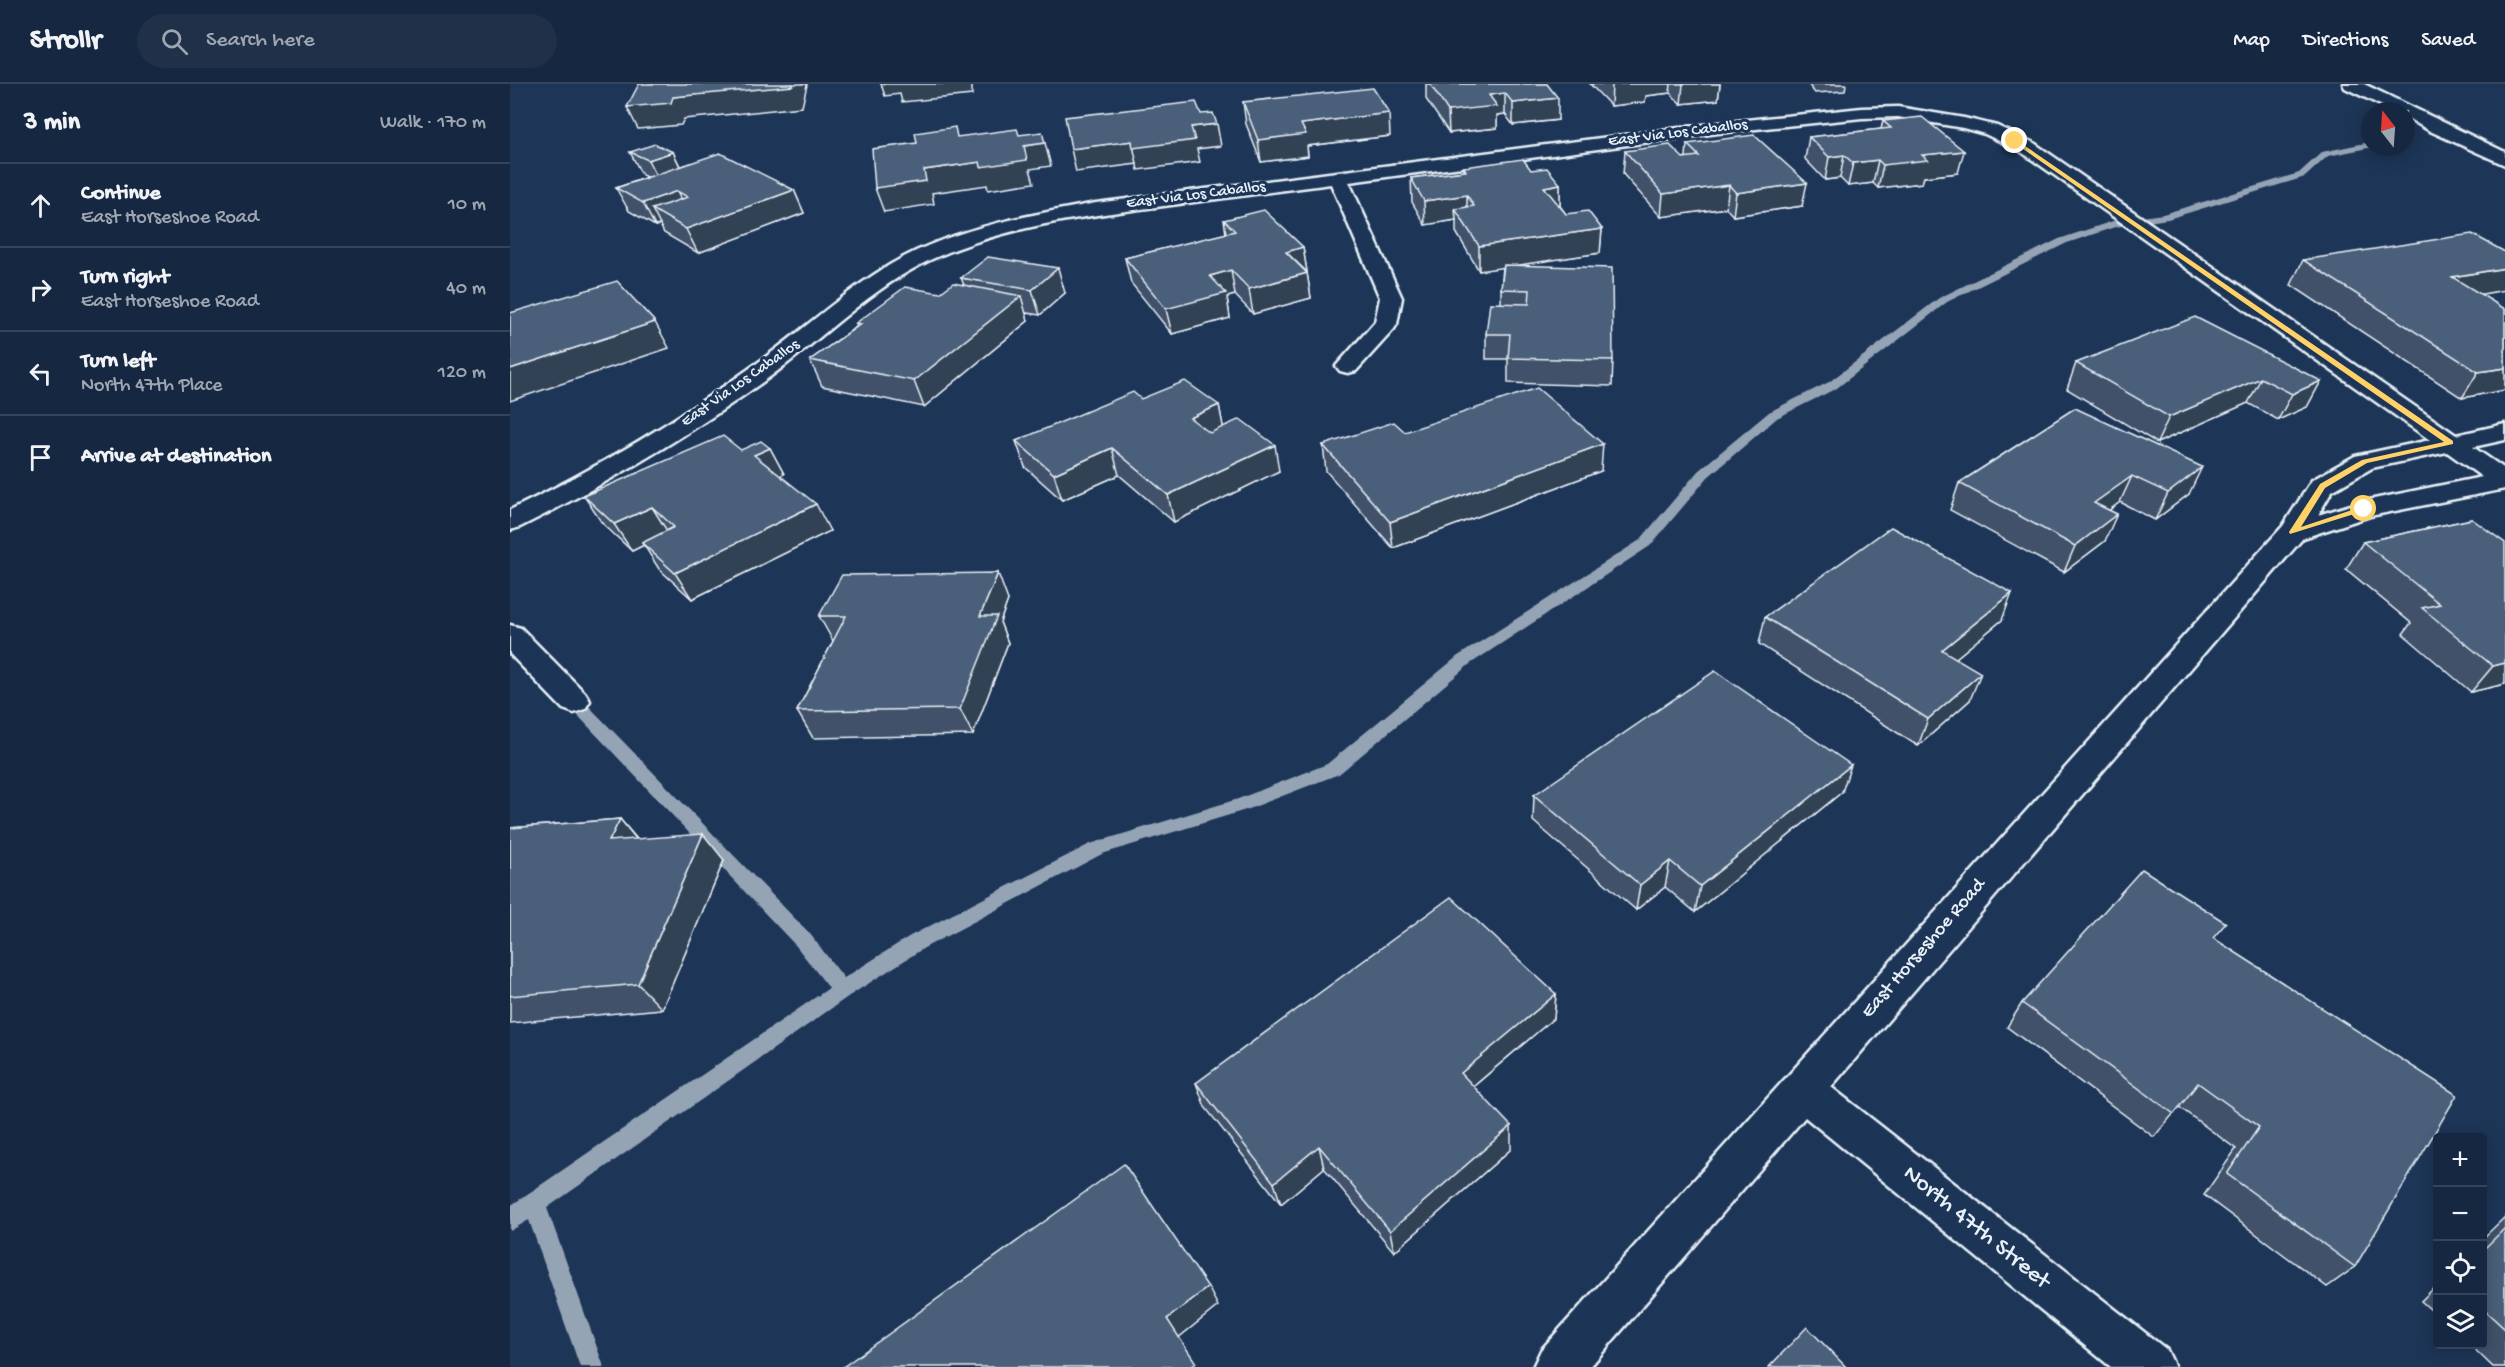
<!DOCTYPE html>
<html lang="en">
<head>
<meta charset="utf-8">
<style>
  :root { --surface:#162841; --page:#1f3048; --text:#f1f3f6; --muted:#9ea6b1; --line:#35445a }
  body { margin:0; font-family:"Gochi Hand",sans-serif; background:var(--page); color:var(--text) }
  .controls { position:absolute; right:18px; bottom:18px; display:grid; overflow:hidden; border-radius:6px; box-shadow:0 3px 15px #0003 }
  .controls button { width:54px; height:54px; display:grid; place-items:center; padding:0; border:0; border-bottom:2px solid var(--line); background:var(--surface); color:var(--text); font:30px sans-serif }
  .compass { position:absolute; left:1851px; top:18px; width:54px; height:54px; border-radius:50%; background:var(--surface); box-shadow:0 3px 15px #0003; rotate:343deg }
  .stop { position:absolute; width:18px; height:18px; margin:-14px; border:4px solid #ffd166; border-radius:50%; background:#fff }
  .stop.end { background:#ffd166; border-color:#fff; box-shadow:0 2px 6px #0008 }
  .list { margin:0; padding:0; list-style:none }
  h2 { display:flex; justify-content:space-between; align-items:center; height:78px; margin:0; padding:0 24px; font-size:26px }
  h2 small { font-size:20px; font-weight:400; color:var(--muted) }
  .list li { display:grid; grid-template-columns:39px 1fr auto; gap:18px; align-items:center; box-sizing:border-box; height:84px; padding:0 24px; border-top:2px solid var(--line) }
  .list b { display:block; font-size:22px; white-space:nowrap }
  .list p { margin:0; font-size:20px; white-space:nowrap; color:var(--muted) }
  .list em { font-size:20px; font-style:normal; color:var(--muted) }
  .icon { flex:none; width:33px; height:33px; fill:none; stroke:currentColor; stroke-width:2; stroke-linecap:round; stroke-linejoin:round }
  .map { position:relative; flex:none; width:1995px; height:1283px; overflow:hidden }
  header { display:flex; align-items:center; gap:36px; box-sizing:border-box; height:84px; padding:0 30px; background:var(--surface); border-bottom:2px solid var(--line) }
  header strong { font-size:28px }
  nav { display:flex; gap:33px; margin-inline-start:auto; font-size:21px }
  .search { width:420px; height:54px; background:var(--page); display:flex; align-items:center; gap:15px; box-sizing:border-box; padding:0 21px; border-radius:33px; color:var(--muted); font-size:22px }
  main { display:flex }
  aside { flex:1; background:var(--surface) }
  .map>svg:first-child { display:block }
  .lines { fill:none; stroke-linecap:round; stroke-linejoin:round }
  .stream { fill:#95a4b5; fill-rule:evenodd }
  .minor-casing { stroke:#e8f1f8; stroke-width:5 }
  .major-casing { stroke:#e8f1f8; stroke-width:5 }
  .minor { fill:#1d3557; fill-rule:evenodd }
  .major { fill:#1d3557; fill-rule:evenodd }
  .wall { fill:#3f5169; stroke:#e8f1f8; stroke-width:1.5 }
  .shaded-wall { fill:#334255; stroke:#e8f1f8; stroke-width:1.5 }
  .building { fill:#495e7a; stroke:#e8f1f8; stroke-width:1.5 }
  .route { fill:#ffd166 }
  .labels { text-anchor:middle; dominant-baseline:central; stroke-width:6; stroke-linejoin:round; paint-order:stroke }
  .far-street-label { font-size:16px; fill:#e8f1f8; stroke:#1d3557 }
  .street-label { font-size:20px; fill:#e8f1f8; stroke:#1d3557 }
  .near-street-label { font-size:24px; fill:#e8f1f8; stroke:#1d3557 }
</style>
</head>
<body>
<header>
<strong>Strollr</strong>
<div class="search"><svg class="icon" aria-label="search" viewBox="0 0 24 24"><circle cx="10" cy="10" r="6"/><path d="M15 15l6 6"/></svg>Search here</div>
<nav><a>Map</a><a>Directions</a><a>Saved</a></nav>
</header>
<main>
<aside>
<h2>3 min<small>Walk · 170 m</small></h2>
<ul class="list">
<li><svg class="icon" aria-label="ahead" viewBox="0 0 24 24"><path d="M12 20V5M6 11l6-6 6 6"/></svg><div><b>Continue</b><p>East Horseshoe Road</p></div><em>10 m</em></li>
<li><svg class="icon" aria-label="right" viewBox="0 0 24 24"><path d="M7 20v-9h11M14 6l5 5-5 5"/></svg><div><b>Turn right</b><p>East Horseshoe Road</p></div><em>40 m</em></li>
<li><svg class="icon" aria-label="left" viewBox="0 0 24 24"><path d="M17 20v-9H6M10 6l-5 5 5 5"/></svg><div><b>Turn left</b><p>North 47th Place</p></div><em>120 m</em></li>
<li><svg class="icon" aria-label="arrive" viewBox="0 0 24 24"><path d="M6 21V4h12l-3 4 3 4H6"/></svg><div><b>Arrive at destination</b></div></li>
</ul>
</aside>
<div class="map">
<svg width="1995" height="1283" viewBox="0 0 1995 1283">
  <rect width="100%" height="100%" fill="#1d3557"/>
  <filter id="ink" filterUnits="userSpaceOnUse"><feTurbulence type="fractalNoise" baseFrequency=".0167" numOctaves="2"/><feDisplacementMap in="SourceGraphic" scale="12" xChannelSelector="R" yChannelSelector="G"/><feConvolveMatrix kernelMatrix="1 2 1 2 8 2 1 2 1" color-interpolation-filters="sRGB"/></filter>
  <g filter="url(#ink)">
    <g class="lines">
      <!-- stream -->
      <polygon class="stream" points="1860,58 1860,63 1863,63 1818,72 1795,93 1658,135 1605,143 1557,159 1437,218 1327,304 1267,334 1198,393 1140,462 960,580 829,690 739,725 592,770 414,864 339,912 37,1124 94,1283 70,1283 19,1136 0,1147 0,1122 319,904 286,862 58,621 56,617 58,613 70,613 300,850 334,894 400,852 580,760 728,715 817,680 948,572 1130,456 1188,387 1259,328 1319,298 1429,214 1549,155 1603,137 1653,130 1789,89 1812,68"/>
      <!-- minor casing -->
      <g class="minor-casing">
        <g id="minor">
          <path d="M1388,23L1454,34L1487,42L1524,59L1946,351L1995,340V356L1963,363L1995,385V405L1860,432L1793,454L1321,1003L1657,1266L1665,1283H1601L1295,1033L1080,1283H1023L1031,1266L1773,442L1802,396L1845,372L1920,356L1510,67L1475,50L1453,44L1388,33L1352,34L1208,49L839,98L892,214L887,240L884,245L846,287L838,289L830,287L826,282L865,238L870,214L821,100C763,108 704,115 646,123C570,133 492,143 422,175C362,203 314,253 261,292C182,350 98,399 10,443L0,446V426C88,384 171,334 250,277C302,240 348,194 406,167C462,141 525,130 586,119L1208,39L1352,24ZM1937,368L1972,393L1854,417L1808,431L1822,407L1862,384Z"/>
          <polygon points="0,541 11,544 75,609 80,617 75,625 64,629 53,625 0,570"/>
        </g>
      </g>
      <!-- major casing -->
      <g class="major-casing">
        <polygon id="major" points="1833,0 1854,0 1995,68 1995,81 1920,47 1896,33 1896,27 1883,27 1835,4"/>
      </g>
      <!-- minor -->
      <use href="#minor" class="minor"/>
      <!-- major -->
      <use href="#major" class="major"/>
    </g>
    <!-- wall -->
    <g class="wall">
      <polygon points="916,0 1037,0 1048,36 1003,41 995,30 987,31 987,44 939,49 916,15"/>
      <polygon points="1080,0 1210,0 1208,16 1171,20 1160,9 1136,12 1135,18 1101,22"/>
      <polygon points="1298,0 1336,0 1335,7 1305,9"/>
      <polygon points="733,18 880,52 797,62 798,72 751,78 736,40"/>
      <polygon points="1373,37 1448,89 1414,93 1412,99 1368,104 1363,99 1338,102 1330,94 1315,96 1295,75 1299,53 1371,45"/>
      <polygon points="1177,60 1292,122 1223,132 1216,124 1151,133 1113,90 1115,67 1173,74 1176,73"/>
      <polygon points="120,68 163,68 170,82 284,106 294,129 188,169 154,149 150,141 145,142 119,127 106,104 137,93 132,91"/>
      <polygon points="954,83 1021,86 1050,100 1050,122 1056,130 1092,145 1090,169 1004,181 1103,276 1102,302 998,299 998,275 976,275 976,250 991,219 991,205 993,183 969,187 946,148 946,136 915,141 902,118 901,94 954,87"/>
      <polygon points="714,136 793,163 801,214 743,230 725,211 717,213 720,234 662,250 621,199 615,174 716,150"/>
      <polygon points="1793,176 1995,225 1995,306 1952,314 1781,201"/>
      <polygon points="451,194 555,209 530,231 516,229 518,237 414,323 312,302 300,276 347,242 346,239 454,201"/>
      <polygon points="1566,279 1811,297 1797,323 1768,336 1738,319 1647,359 1557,305"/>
      <polygon points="631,315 709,321 713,343 769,387 664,438 609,391 552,416 515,383 506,357"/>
      <polygon points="1565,324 1679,410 1645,436 1610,418 1599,426 1595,457 1554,488 1440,426 1449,399"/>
      <polygon points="895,348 1091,387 883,464 816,387 813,361"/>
      <polygon points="260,364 274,390 270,392 320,447 182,515 149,485 134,461 122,467 92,439 74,412 231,366"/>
      <polygon points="1962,435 1995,600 1961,608 1893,550 1901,539 1836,485 1853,458"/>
      <polygon points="498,516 490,538 498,559 463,651 303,654 287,627 323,557 309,532"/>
      <polygon points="1255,533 1492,536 1446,574 1460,616 1408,662 1249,560"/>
      <polygon points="1332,708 1185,828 1155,803 1126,826 1023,737 1024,711"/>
      <polygon points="110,735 127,755 214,776 152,925 0,939 0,744"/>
      <polygon points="1704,855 1845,1183 1817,1203 1694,1111 1726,1065 1669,1023 1644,1053 1497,943 1512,919"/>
      <polygon points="1046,910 1044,934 963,1003 1001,1065 884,1168 814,1084 771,1120 695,1023 686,999"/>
      <polygon points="1995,1133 1995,1283 1983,1283 1959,1260 1972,1260 1972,1155"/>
      <polygon points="1928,1200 1928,1232 1911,1217"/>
    </g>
    <!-- shaded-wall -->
    <g class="shaded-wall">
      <polygon points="283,0 297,0 297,1 292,23 174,35 171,41 128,45 117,23 163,13"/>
      <polygon points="371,0 464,0 462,0 462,11 392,18 390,10 375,12"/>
      <polygon points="1107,0 1161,0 1160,9 1136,12 1135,18 1101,22 1102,1"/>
      <polygon points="1173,0 1210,0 1208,16 1171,20"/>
      <polygon points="995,9 995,30 987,31 987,44 939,49 938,27 979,11"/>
      <polygon points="1048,14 1048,36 1003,41 1003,19"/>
      <polygon points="879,29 880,52 797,62 798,72 751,78 748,56 791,40"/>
      <polygon points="707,40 711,62 687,65 690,78 628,86 623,64 681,43"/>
      <polygon points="622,57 627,80 566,88 561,65"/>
      <polygon points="535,59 541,82 520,85 524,99 478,106 477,101 422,109 424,120 374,128 365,104 414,86 470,78 514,62"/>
      <polygon points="1454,67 1448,89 1414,93 1412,99 1368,104 1373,81 1412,71"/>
      <polygon points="163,68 174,91 150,99 138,76"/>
      <polygon points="1334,71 1330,94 1315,96 1319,73"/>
      <polygon points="1368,76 1363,99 1338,102 1343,79"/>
      <polygon points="1297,99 1292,122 1223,132 1226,109"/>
      <polygon points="1050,100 1050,124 1034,103"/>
      <polygon points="1219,101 1216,124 1151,133 1153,110"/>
      <polygon points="284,106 294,129 188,169 176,145"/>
      <polygon points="167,107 178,131 142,125 150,141 145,142 133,119"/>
      <polygon points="957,111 957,135 945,125 946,136 915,141 914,117"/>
      <polygon points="1092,145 1090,169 969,187 969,162"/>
      <polygon points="793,163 797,188 776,168"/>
      <polygon points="548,184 555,209 530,231 522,206"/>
      <polygon points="1995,184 1995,206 1927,218 1942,193"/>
      <polygon points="721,186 725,211 717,213 720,234 662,250 656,225 700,192"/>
      <polygon points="797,189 801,214 743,230 739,205"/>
      <polygon points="511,212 518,237 414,323 404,297"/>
      <polygon points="145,238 159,264 0,317 0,285"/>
      <polygon points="1995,284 1995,306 1952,314 1968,288"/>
      <polygon points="1751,294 1738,319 1647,359 1659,333"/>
      <polygon points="1811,297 1797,323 1768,336 1782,310"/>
      <polygon points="709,321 714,347 686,360 680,334"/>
      <polygon points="1093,360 1091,387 883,464 880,438"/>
      <polygon points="765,361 769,387 664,438 658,411"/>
      <polygon points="260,364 274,390 258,398 244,371"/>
      <polygon points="602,364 609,391 552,416 544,390"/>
      <polygon points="1692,383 1679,410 1645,436 1658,409"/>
      <polygon points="1622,392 1610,418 1573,446 1584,419"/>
      <polygon points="306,420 320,447 182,515 165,489"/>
      <polygon points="142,423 159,450 132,459 134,461 122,467 104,440"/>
      <polygon points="1607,430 1595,457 1554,488 1565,462"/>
      <polygon points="488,489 498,516 490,538 498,559 463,651 450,625 470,532"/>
      <polygon points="1502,509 1492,536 1423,593 1432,566"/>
      <polygon points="1995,579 1995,600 1961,608 1983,582"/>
      <polygon points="1471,589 1460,616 1408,662 1418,635"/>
      <polygon points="1341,681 1332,708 1185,828 1190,802"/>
      <polygon points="110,735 132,762 99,757"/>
      <polygon points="193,750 214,776 152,925 128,900"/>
      <polygon points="1160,777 1155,803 1126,826 1130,801"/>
      <polygon points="1046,910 1044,934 952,1012 951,989"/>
      <polygon points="1001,1042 1001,1065 884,1168 880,1147"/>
      <polygon points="809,1062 814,1084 771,1120 764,1099"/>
      <polygon points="698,1203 708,1222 668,1254 657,1235"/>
    </g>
    <!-- building -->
    <g class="building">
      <polygon points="129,0 283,0 283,2 163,13 161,19 117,23"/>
      <polygon points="920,0 1037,0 1048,14 1003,19 995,9 979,11 987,22 938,27"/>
      <polygon points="863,4 879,29 791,40 796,50 748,56 733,18"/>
      <polygon points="686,18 691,30 703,29 707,40 681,43 685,56 623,64 622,57 561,65 555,33"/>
      <polygon points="1412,33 1454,67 1412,71 1418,76 1373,81 1368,76 1343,79 1334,71 1319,73 1299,53 1381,44 1373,37"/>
      <polygon points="445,43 447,53 507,45 509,51 532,48 535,59 514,62 517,76 471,83 470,78 414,86 416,97 365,104 362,65 407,59 405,49"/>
      <polygon points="1244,51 1297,99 1226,109 1219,101 1153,110 1115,67 1160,61 1173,74 1189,72 1177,60"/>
      <polygon points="145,60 163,68 138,76 120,68"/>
      <polygon points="210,69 284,106 176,145 142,125 178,113 167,107 133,119 106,104"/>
      <polygon points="1013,75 1021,86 1037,84 1050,100 1034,103 1056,130 1078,127 1092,145 969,162 945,125 964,122 957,111 914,117 901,94 956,87 954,83"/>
      <polygon points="754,126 793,163 776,168 797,189 739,205 721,186 700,192 716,209 656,225 615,174 725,147 714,136"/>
      <polygon points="1962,150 1995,168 1995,184 1942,193 1995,225 1995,284 1968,288 1793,176"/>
      <polygon points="478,173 548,184 522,206 451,194"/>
      <polygon points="994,181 1102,184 1103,276 998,274 1000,250 976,250 980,219 1019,220 1020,206 991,205"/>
      <polygon points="107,197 145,238 0,285 0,229"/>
      <polygon points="443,199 511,212 404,297 300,276 351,240 346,239 395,203 430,209"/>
      <polygon points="1685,233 1811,297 1782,310 1751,294 1659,333 1566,279"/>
      <polygon points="675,297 709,321 680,334 700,349 730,335 765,361 658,411 602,364 544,390 506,357 623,308 631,315"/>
      <polygon points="1027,304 1093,360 880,438 813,361 884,338 895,348"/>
      <polygon points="1565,324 1692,383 1658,409 1622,392 1584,419 1607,430 1565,462 1449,399"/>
      <polygon points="213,352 231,366 251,357 260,364 244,371 306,420 165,489 132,459 164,443 142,423 104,440 74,412"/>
      <polygon points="1962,435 1995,459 1995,579 1983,582 1912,524 1930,520 1853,458"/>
      <polygon points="1381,443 1502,509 1432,566 1471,589 1418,635 1255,533"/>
      <polygon points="488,489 470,532 487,532 450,625 287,627 336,532 309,532 332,491"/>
      <polygon points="1205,587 1341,681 1190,802 1160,777 1130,801 1024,711"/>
      <polygon points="110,735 99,757 193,750 128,900 0,912 0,744"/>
      <polygon points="1632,785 1716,839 1703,854 1947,1011 1845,1183 1717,1090 1749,1043 1688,999 1664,1030 1512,919"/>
      <polygon points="941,813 1046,910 951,989 1001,1042 880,1147 809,1062 764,1099 686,999"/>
      <polygon points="614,1080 698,1203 657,1235 686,1279 681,1283 333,1283"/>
      <polygon points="1995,1144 1995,1245 1972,1224 1972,1167"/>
      <polygon points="1297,1243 1336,1283 1259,1283"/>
    </g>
  </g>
  <!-- route -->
  <polygon class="route" points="1505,55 1943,357 1943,360 1857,379 1815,404 1791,443 1854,422 1858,425 1857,426 1780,450 1779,448 1810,400 1852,376 1934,358 1503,58"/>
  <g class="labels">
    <!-- far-street labels -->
    <g class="far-street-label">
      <text transform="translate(1168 50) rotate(-7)">East Via Los Caballos</text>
      <text transform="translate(686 112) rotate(-7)">East Via Los Caballos</text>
      <text transform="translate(231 300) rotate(-35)">East Via Los Caballos</text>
    </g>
    <!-- street labels -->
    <g class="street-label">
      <text transform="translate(1414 865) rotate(-49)">East Horseshoe Road</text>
    </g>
    <!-- near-street labels -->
    <g class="near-street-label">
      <text transform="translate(1466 1144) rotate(39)">North 47th Street</text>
    </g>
  </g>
</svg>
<div class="controls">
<button>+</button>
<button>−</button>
<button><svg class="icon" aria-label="locate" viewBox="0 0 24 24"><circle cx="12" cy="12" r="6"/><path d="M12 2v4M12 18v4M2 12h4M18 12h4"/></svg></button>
<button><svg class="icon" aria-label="layers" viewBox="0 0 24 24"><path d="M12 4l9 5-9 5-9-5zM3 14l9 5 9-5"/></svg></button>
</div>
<svg class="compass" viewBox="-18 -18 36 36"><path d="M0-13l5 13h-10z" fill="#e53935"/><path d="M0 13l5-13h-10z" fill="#9ea6b1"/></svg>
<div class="stop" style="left:1854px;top:425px"></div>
<div class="stop end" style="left:1505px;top:57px"></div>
</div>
</main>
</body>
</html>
